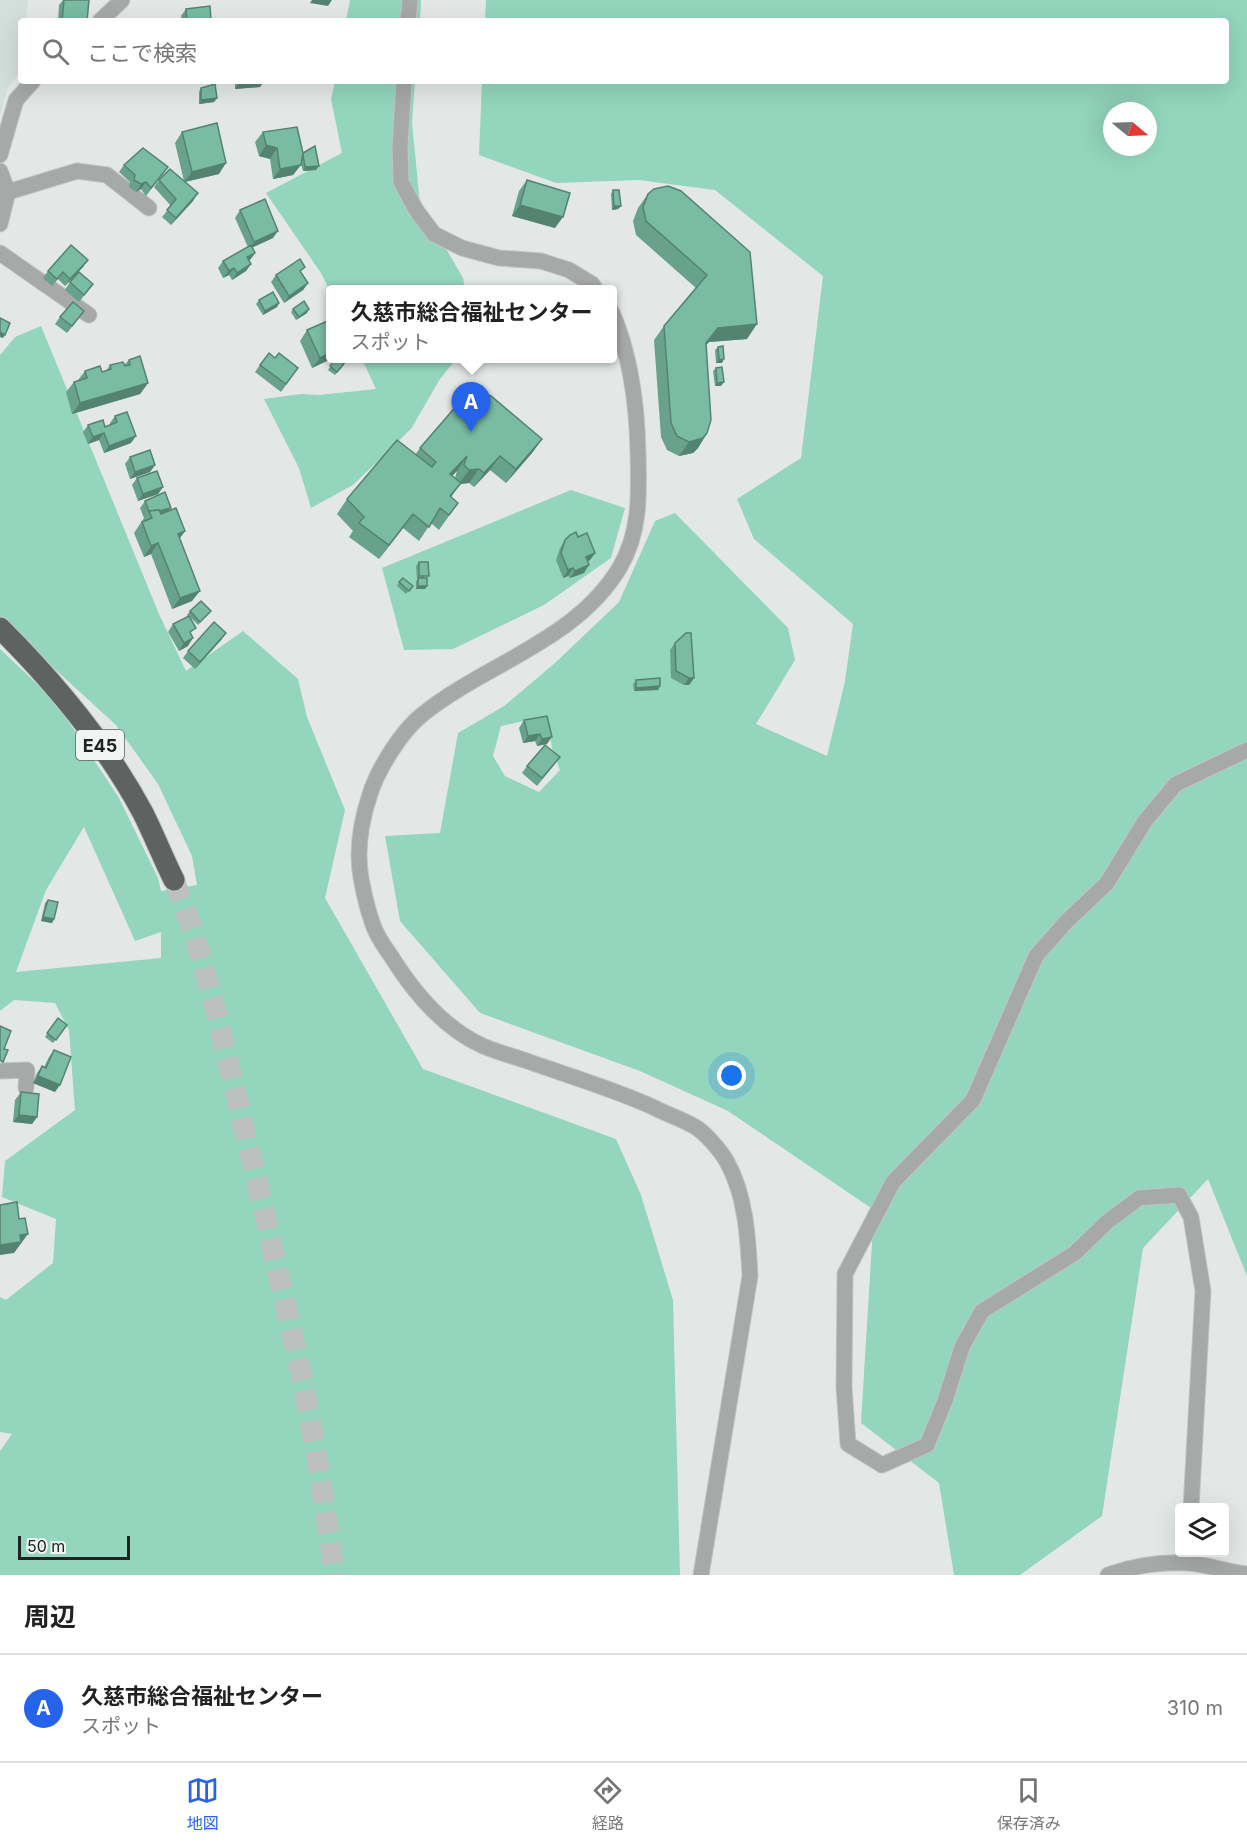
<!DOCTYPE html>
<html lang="ja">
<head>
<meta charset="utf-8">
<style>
  :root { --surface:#fff; --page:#f6f6f6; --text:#222; --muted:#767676; --line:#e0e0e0; --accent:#2563eb }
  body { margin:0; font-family:Inter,"Noto Sans JP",sans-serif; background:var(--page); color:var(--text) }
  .controls { position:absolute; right:18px; bottom:18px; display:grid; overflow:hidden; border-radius:6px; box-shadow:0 6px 24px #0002 }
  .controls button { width:54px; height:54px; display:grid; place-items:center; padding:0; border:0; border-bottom:2px solid var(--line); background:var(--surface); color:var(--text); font:30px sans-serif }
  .compass { position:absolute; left:1103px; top:102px; width:54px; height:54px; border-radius:50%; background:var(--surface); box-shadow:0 6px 24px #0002; rotate:109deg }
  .scale { position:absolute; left:18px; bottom:15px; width:112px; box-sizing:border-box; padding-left:6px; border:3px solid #212322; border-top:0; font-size:16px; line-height:21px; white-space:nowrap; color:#212322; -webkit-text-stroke:4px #f0f5f3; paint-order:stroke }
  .you { position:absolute; left:732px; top:1076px; width:21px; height:21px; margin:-15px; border:4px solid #fff; border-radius:50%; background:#1a73e8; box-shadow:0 0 0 9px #1a73e833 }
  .badge { display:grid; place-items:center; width:39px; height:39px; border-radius:50%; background:var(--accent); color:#fff; font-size:20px; font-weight:700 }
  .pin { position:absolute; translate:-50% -50px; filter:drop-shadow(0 2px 3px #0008) }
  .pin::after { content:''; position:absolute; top:32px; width:21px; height:18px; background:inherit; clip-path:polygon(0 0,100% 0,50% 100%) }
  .popup { position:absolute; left:326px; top:285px; width:291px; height:78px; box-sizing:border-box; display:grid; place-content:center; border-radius:6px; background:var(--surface); filter:drop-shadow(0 2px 4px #0005); font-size:20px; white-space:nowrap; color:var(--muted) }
  .popup b { font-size:22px; color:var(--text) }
  .popup::after { content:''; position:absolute; left:50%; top:100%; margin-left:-12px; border:12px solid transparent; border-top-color:var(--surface) }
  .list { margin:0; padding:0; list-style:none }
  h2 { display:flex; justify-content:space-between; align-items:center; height:78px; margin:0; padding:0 24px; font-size:26px }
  h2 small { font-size:20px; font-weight:400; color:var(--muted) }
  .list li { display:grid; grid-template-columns:39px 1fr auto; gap:18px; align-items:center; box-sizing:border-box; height:108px; padding:0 24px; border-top:2px solid var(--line) }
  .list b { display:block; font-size:22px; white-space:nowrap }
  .list p { margin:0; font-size:20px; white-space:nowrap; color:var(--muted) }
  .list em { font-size:20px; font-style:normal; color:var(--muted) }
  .icon { flex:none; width:33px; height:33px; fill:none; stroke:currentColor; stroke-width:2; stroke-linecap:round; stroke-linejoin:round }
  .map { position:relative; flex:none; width:1247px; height:1575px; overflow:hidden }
  .search { position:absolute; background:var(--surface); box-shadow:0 6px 24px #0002; left:18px; right:18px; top:18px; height:66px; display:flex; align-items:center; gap:15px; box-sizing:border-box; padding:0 21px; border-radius:6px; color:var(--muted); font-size:22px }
  .sheet { height:186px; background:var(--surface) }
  nav { display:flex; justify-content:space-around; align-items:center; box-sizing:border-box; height:84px; border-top:2px solid var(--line); background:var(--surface); font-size:16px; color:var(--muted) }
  nav a { display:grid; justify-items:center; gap:3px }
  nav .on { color:var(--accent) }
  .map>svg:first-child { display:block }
  .built { fill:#d2dfda }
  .green { fill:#93d5bd; fill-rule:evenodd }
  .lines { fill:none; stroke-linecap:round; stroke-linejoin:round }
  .highway-tunnel { stroke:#bcc1bf; stroke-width:21; stroke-dasharray:21 10; stroke-linecap:butt }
  .minor-casing { stroke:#c0c5c3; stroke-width:17 }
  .highway-casing { stroke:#c0c5c3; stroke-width:23 }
  .minor { stroke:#a7a8a8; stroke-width:15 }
  .highway { stroke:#5e6261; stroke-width:21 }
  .wall { fill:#68a18c; fill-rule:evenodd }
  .shaded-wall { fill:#558372 }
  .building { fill:#79bba3; stroke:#558372; stroke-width:1.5 }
  .labels { text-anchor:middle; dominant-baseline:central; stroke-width:4.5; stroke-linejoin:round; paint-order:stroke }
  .shield { fill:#f0f5f3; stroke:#5f6261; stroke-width:1.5 }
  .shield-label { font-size:18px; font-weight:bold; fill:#212322 }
</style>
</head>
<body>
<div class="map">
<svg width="1247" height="1575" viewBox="0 0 1247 1575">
  <rect width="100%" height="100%" fill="#e3e8e6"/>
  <!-- built -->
  <polygon class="built" points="0,0 28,0 26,21 21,21 19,74 8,88 0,116"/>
  <!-- green -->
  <g class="green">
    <polygon points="350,0 421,0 420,21 346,21"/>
    <path d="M486,0H1247V1276L1208,1179L1143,1248L1102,1516L1020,1575H954L939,1483L861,1423L874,1210L728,1111L640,1071L480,1013L400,921L385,836L440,833L458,733L504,706L555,663L619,602L655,521L675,513L788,628L795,660L756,724L827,756L845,681L853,624L754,539L737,499L801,458L823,276L715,190L639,180L556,183L479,155L482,81H1226V21H485ZM1112,111H1148V147H1112ZM547,716L552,748L560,770L539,792L505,776L493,756L501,726Z"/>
    <polygon points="335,81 415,81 412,123 420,204 463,278 465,289 330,291 321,273 266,193 342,153 331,99"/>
    <path d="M41,326L159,614L186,671L243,631L298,679L307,717L345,810L325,898L423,1069L616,1139L641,1195L673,1300L680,1575H0V1451L12,1434L0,1432V1297L6,1300L53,1263L56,1219L2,1197L5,1161L75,1110L69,1030L55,1003L14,1000L0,1011V649L55,701L119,798L158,878L161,891L197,885L192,856L158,784L116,725L0,619V355L15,337ZM84,827L135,941L161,932V958L16,972L46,890Z"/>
    <polygon points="457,358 440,379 411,429 353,485 311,508 299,468 264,399 301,394 319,395 376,389 362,359"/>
    <polygon points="571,490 625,508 611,558 544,605 453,649 404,650 382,568"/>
  </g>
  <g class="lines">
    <!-- highway-tunnel -->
    <polyline class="highway-tunnel" points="174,880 194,933 216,1011 270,1236 304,1386 318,1463 335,1575"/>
    <!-- minor casing -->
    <g class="minor-casing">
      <g id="minor">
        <polyline points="100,21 122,0"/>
        <polyline points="408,21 410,0"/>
        <polyline points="404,81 400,146 401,182 416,210 434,234 462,248 499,258 541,261 569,270 592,284 596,290"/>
        <polyline points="0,155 16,100 33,81"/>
        <polyline points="0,171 8,192 0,224"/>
        <polyline points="8,192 77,171 107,175 149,208"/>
        <polyline points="0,253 89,315"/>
        <path d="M612,312C631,356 637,405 638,452C639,492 641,531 620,567C577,640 487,663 423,714C402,730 378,769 370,794C361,821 356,850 361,878C364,894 370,920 377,934C381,942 386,949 391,956C414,993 443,1028 483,1046C497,1052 512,1056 527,1061C569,1076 614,1089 655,1108C668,1115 685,1120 697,1128C707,1135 721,1151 727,1162C746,1196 748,1238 750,1276L701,1575"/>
        <polyline points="0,1071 27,1070 26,1088"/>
        <polyline points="1191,1508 1203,1291 1191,1217 1179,1195 1139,1198 1107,1222 1075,1253 982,1311 962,1347 945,1401 927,1445 882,1465 848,1444 844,1387 845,1274 893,1182 973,1100 1036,956 1066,922 1107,883 1145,821 1176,784 1247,750"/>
        <path d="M1108,1575C1132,1566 1161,1562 1187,1563C1207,1564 1227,1572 1247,1574"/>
      </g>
    </g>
    <!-- highway casing -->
    <g class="highway-casing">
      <path id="highway" d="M0,628C55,683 106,744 143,813C154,835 163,858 174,880"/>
    </g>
    <!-- minor -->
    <use href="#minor" class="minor"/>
    <!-- highway -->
    <use href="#highway" class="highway"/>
  </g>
  <!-- wall -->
  <g class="wall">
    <polygon points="63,0 89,0 87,21 58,21 59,5"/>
    <polygon points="186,9 211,21 182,21 181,16"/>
    <polygon points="235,81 264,81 260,87 235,89"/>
    <polygon points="201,88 217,98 214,102 199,104 199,92"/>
    <polygon points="182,132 219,174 185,182 193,201 171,225 162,217 171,206 154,187 159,180 184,181 175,143"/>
    <polygon points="263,132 303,153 316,170 303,171 301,164 293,175 273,179 270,159 259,156 255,142"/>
    <polygon points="124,165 168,167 146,196 141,189 136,192 129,187 130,182 119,172"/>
    <polygon points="527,180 555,228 512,216 519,191"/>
    <polygon points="654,189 747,339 709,342 706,345 707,433 698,448 693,453 679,456 667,450 661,437 654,340 664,326 696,288 636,235 633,221 638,208 648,194"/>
    <polygon points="613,190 621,206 618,209 612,210 611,194"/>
    <polygon points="240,210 273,238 253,247 255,253 249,261 251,264 246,271 232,280 229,275 223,278 218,268 223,261 248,247 235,218"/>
    <polygon points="88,260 83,267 65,286 58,279 52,286 43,278 48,271"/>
    <polygon points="276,275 308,283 303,290 284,303 271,282"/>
    <polygon points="70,282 93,284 79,302 65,290"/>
    <polygon points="259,300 279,303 277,307 263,315 256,304"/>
    <polygon points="293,309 307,313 296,320 291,312"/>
    <polygon points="60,317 79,318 67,333 55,324"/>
    <polygon points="307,330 330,358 333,358 312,368 300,341"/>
    <polygon points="718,347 722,363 716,363 715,350"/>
    <polygon points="275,358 298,368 281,392 255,372 260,365"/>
    <polygon points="336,358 344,365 335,375 328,370"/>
    <polygon points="129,360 148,383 140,394 72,414 66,392 74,382 78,380 85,371 102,372 106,371 110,365 124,365"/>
    <polygon points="716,368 721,386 715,386 713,371"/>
    <polygon points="115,416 131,443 104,453 99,440 88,444 83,432 88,425 105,427 110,425 110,423"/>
    <path d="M542,439L532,453L506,483L490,470L474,487L469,483L460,484L451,497L458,503L439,530L431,523L419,541L403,528L379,559L349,537L353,531L337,514L347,499L415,455L420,448ZM457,471L455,478L452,476Z"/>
    <polygon points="130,457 155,465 150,472 130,479 125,464"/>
    <polygon points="137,478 163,487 158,494 138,501 132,485"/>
    <polygon points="145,501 171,508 169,511 185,531 179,539 192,601 172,609 151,554 144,557 134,533 144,518 140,508"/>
    <polygon points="578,537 595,553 590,560 588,561 584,573 570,578 568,576 563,578 556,560 560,548 565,540"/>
    <polygon points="419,562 427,586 425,589 416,589 416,581 417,580 416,566"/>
    <polygon points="399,582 413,586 406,594 397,586"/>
    <polygon points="190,611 211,611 198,625 190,617 191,634 188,646 179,651 168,632 173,624 188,616 187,615"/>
    <polygon points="226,633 221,640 195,669 183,658 188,651"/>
    <polygon points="675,643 694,678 689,685 684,685 671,678 670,650"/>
    <polygon points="636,680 660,686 658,690 634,691 633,684"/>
    <polygon points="547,716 547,744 537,746 535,741 523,743 519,728 524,720"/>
    <polygon points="555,764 537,786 522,773 527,766"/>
    <polygon points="48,900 54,919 52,923 41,921 45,903"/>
    <polygon points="58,1018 67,1025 53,1043 45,1037"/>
    <polygon points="54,1050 55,1092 33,1083 37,1073 42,1066 44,1067 49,1057"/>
    <polygon points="21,1092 37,1117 32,1124 13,1122 15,1100"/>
  </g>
  <!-- shaded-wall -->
  <g class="shaded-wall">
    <polygon points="312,0 332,0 328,6 310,3"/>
    <polygon points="240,81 264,81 260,87 235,89"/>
    <polygon points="217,98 214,102 199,104 201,100"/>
    <polygon points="266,145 277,148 270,159 259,156"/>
    <polygon points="226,163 219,174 184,182 192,172"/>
    <polygon points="301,165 293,175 273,179 280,169"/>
    <polygon points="319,166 316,170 303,171 305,167"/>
    <polygon points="146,182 141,189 136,192 141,184"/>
    <polygon points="198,193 193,201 171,225 176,218"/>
    <polygon points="520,205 563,217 555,228 512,216"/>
    <polygon points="614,206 621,206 618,209 612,210"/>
    <polygon points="278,231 273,238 249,249 254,242"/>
    <polygon points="255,253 250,260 242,264 247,257"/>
    <polygon points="88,260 83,267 65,286 70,279"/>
    <polygon points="251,264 246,271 232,280 237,273"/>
    <polygon points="234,268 229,275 223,278 229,271"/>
    <polygon points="308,283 303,290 284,303 289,296"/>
    <polygon points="279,303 277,307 263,315 265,311"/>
    <polygon points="309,309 307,313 296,320 299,317"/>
    <polygon points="757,324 747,339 709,342 696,357 706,343 718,328"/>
    <polygon points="0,332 5,335 3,338 0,337"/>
    <polygon points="330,353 330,358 333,358 312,368 320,358"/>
    <polygon points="724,359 722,363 716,363 719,360"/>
    <polygon points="724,382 721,386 715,386 717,383"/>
    <polygon points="148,383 140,394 72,414 80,403"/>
    <polygon points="104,433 99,440 88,444 93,437"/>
    <polygon points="707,433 698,448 693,453 679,456 689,442"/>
    <polygon points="136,436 131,443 104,453 109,446"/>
    <polygon points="542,439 532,453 506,483 516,469"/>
    <polygon points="467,456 457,471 440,488 450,474"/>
    <polygon points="500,456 490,470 474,487 484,473"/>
    <polygon points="155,465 150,472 130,479 135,472"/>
    <polygon points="479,469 469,483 460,484 451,497 440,510 469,470"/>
    <polygon points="163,487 158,494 138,501 143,494"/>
    <polygon points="171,508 166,515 152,518 151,514"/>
    <polygon points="413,514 403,528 379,559 389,545"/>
    <polygon points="185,531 177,542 178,534"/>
    <polygon points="158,543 151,554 144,557 151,546"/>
    <polygon points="595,553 590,560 581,564 586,557"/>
    <polygon points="589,565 584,573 570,578 575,571"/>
    <polygon points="573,568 568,576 563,578 568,570"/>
    <polygon points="418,586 427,586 425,589 416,589"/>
    <polygon points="200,591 192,601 172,609 180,598"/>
    <polygon points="226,633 221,640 195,669 200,662"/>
    <polygon points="193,638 188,646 179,651 184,643"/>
    <polygon points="689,678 694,678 689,685 684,685"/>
    <polygon points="660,686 658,690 634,691 636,688"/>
    <polygon points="540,734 535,741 523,743 528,736"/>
    <polygon points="552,737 547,744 537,746 542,739"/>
    <polygon points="43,917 54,919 52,923 41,921"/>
    <polygon points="38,1076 60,1085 55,1092 33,1083"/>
    <polygon points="19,1115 37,1117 32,1124 13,1122"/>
    <polygon points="28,1234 14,1253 0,1255 0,1245 20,1235"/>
  </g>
  <!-- building -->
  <g class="building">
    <polygon points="64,0 89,0 87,21 62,21"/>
    <polygon points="210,6 211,21 187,21 186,9"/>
    <polygon points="215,84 217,98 201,100 201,88"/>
    <polygon points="217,123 226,163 192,172 182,132"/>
    <polygon points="297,127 303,153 301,165 280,169 277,148 266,145 263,132"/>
    <polygon points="315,146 319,166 305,167 303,155 303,153"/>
    <polygon points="143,148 168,167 151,188 146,182 141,184 134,180 135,175 124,165"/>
    <polygon points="170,169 198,193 176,218 167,210 176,199 159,180"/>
    <polygon points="527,180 570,193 563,217 520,205"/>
    <polygon points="668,186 681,191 750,252 757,324 718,328 706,343 711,420 707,433 703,438 689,442 677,436 671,423 664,326 707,275 646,221 643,207 648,194 654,189"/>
    <polygon points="613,190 619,190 621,206 614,206"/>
    <polygon points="265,199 278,231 254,242 240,210"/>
    <polygon points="71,245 88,260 70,279 63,272 57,279 48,271"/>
    <polygon points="251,245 255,253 247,257 251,264 237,273 234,268 229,271 223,261"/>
    <polygon points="300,259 305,267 300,271 308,283 289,296 276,275"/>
    <polygon points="79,272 93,284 84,295 70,282"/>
    <polygon points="273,292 279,303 265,311 259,300"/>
    <polygon points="304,301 309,309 299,317 293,309"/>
    <polygon points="73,302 84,311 72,326 60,317"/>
    <polygon points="0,318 10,323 5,335 0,332"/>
    <polygon points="330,320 330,353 320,358 307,330"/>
    <polygon points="723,346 724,359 719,360 718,347"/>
    <polygon points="269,353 275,358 279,353 298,368 286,384 260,365"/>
    <polygon points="140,356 148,383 80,403 74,382 87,378 85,371 100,366 102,372 111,369 110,365 123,362 125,366 130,365 129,360"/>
    <polygon points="336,358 343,358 346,361 337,372 330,366"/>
    <polygon points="722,367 724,382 717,383 716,368"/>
    <polygon points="479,391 491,396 542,439 516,469 500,456 484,473 479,469 469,470 464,465 467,456 450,474 461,483 450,496 458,503 449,515 440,508 429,527 413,514 389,545 359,523 364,517 347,499 397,440 432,467 436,462 420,448 465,396"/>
    <polygon points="127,412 136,436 109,446 104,433 93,437 88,425 103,420 105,427 117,422 115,416"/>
    <polygon points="150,450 155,465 135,472 130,457"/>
    <polygon points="157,471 163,487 143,494 137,478"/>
    <polygon points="165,492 171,508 159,511 159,510 149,511 150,514 145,501"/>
    <polygon points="176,508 185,531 178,534 200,591 180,598 158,543 151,546 142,522 152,518 149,511 159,510 161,514"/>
    <polygon points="576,532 578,537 587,533 595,553 586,557 589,565 575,571 573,568 568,570 561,553 565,540 570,535"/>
    <polygon points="419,562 428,562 429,576 419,576"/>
    <polygon points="403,578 413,586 409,591 399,582"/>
    <rect x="418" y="578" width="9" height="8"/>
    <polygon points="201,601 211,611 200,622 190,611"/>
    <polygon points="189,616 196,628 190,632 193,638 184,643 173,624"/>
    <polygon points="214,622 226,633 200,662 188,651"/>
    <polygon points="686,633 691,633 694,678 689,678 676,671 675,643"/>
    <polygon points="660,678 660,686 636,688 636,680"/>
    <polygon points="547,716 552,737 542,739 540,734 528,736 524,720"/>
    <polygon points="545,745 560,757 542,778 527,766"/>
    <polygon points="48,900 58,902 54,919 43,917"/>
    <polygon points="58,1018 67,1025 56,1040 47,1033"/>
    <polygon points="0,1026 11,1031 4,1049 8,1050 3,1062 0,1060"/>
    <polygon points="54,1050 71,1057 60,1085 38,1076 42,1066 46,1068"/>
    <polygon points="21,1092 39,1094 37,1117 19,1115"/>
    <polygon points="17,1202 19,1219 25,1218 28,1234 20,1235 21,1242 0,1245 0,1205"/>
  </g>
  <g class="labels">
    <!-- shield labels -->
    <rect class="shield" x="76" y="730" width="48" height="30" rx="4.5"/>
    <g class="shield-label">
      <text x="100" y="745">E45</text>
    </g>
  </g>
</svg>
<div class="controls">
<button><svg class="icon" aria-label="layers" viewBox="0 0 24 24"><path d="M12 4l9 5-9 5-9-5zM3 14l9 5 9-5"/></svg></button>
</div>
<svg class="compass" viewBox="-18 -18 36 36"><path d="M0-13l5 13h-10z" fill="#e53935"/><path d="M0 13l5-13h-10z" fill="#767676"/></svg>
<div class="scale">50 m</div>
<div class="you"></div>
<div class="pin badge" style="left:471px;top:432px">A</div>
<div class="popup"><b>久慈市総合福祉センター</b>スポット</div>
<div class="search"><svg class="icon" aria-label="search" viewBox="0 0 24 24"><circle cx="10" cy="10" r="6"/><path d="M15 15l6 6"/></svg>ここで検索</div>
</div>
<section class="sheet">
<h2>周辺<small></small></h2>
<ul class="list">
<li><span class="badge">A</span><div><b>久慈市総合福祉センター</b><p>スポット</p></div><em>310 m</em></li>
</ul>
</section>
<nav>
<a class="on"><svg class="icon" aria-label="map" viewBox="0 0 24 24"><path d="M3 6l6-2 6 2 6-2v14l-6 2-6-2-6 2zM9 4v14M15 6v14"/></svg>地図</a>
<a><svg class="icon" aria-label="directions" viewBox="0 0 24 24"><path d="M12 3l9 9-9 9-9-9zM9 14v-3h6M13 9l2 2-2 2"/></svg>経路</a>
<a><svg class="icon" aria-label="saved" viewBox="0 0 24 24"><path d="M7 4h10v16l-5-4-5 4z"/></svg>保存済み</a>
</nav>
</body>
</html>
